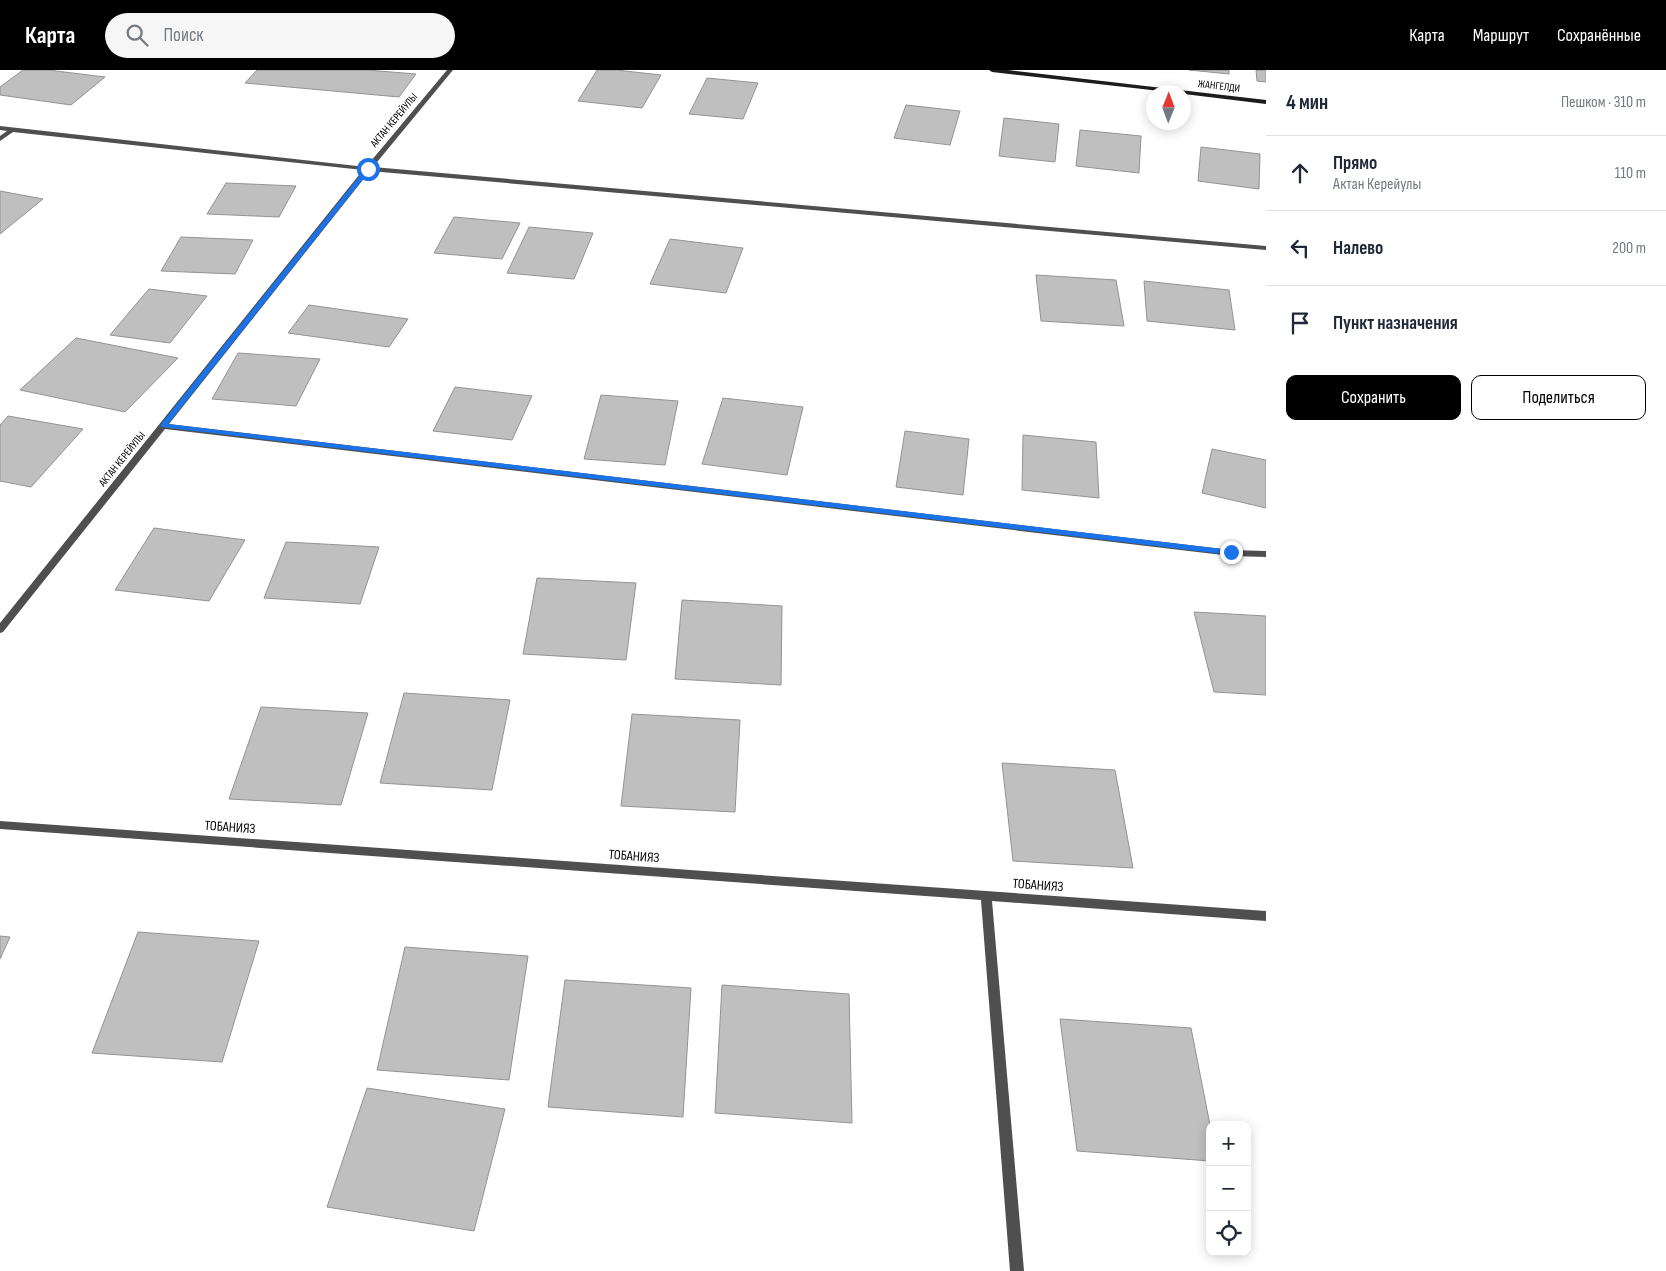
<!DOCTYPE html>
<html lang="ru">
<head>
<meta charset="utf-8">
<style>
  :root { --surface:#fff; --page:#f6f6f7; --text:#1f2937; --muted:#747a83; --line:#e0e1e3; --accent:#000 }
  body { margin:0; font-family:"Sofia Sans Condensed",sans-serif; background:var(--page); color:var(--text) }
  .controls { position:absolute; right:15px; bottom:15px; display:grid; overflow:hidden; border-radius:10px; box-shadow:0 2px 12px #0003 }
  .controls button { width:45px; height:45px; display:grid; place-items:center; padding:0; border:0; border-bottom:1px solid var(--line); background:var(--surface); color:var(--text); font:25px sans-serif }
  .compass { position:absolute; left:1146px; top:15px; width:45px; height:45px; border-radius:50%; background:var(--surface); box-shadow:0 2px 12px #0003; rotate:1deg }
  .stop { position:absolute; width:15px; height:15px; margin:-11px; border:4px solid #1a73e8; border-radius:50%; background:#fff }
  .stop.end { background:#1a73e8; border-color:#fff; box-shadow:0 1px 5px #0008 }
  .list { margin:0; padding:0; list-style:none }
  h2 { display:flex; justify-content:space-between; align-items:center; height:65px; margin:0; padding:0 20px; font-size:21px }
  h2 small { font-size:16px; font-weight:400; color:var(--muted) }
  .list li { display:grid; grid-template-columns:32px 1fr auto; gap:15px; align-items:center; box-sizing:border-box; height:75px; padding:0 20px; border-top:1px solid var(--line) }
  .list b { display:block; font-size:19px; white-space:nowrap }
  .list p { margin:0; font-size:16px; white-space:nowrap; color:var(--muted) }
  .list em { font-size:16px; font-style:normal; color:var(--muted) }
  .actions { display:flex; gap:10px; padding:15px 20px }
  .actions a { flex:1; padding:11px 0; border:1px solid var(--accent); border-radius:10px; text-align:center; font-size:18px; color:var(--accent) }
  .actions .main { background:var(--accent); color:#fff }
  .icon { flex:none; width:28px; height:28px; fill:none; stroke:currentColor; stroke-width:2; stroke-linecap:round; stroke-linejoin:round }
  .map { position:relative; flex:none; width:1266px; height:1201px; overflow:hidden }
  header { display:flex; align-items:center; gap:30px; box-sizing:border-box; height:70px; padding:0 25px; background:var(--accent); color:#fff }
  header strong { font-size:24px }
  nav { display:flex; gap:28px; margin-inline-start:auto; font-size:18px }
  .search { width:350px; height:45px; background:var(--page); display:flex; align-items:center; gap:12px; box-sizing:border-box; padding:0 18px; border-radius:28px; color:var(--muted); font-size:19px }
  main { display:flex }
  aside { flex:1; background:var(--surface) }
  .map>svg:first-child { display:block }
  .building { fill:#bfbfbf; stroke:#939393 }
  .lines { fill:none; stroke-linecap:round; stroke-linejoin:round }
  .street { fill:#4f4f4f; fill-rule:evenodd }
  .secondary { fill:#1c1c1c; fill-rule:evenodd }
  .route { fill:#1a73e8 }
  .labels { text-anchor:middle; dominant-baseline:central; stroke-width:5; stroke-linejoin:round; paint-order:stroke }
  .far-street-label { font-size:11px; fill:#000; stroke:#fff }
  .street-label { font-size:14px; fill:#000; stroke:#fff }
</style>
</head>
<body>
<header>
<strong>Карта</strong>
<div class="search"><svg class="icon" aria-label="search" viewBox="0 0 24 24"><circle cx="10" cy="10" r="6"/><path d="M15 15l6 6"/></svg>Поиск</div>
<nav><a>Карта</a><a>Маршрут</a><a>Сохранённые</a></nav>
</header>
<main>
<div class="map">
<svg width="1266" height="1201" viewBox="0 0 1266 1201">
  <rect width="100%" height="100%" fill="#fff"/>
  <!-- building -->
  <g class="building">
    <polygon points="23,0 48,0 105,7 71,35 0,25 0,17"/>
    <polygon points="257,0 367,0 416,4 399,27 245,13"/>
    <polygon points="597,0 616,0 661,5 642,38 578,31"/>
    <polygon points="1189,0 1229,0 1229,4"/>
    <polygon points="1256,0 1266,0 1266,12 1257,11"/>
    <polygon points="707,8 758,13 743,49 689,44"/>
    <polygon points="906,35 960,41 950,75 894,68"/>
    <polygon points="1004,48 1059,54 1055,92 999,86"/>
    <polygon points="1080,60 1141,66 1139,103 1076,96"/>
    <polygon points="1201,77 1260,84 1259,119 1198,111"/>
    <polygon points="226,113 296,116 279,147 207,144"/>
    <polygon points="0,121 43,129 0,164"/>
    <polygon points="454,147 520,153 502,189 434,183"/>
    <polygon points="529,157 593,163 574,209 507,203"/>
    <polygon points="181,167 253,170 235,204 161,201"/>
    <polygon points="670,169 743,178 726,223 650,214"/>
    <polygon points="1036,205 1116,210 1124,256 1041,251"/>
    <polygon points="1144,211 1229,220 1235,260 1147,251"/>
    <polygon points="149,219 207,226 170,273 110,265"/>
    <polygon points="309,235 408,249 389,277 288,263"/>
    <polygon points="76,268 178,288 125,342 20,320"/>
    <polygon points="238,283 320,289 296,336 212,329"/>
    <polygon points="455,317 532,326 512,370 433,361"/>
    <polygon points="601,325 678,331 665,395 584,389"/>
    <polygon points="723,328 803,337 787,405 702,394"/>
    <polygon points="8,346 83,359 31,417 0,411 0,355"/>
    <polygon points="905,361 969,369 963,425 896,417"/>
    <polygon points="1023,365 1096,372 1099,428 1022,420"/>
    <polygon points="1212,379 1266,390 1266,438 1202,423"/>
    <polygon points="154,458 245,470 209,531 115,520"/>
    <polygon points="286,472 379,477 360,534 264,528"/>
    <polygon points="537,508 636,513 626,590 523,584"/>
    <polygon points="682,530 782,536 781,615 675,609"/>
    <polygon points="1194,542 1266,546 1266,625 1214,622"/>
    <polygon points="404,623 510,630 492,720 380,713"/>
    <polygon points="261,637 368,643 341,735 229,729"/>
    <polygon points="632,644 740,650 735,742 621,736"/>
    <polygon points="1002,693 1115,700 1133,798 1013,791"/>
    <polygon points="138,862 259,871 222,992 92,983"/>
    <polygon points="0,866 10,867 0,889"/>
    <polygon points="405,877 528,886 509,1010 377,1000"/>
    <polygon points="565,910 691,918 683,1047 548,1037"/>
    <polygon points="722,915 849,924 852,1053 715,1043"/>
    <polygon points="1060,949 1191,958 1210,1055 1210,1091 1077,1081"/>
    <polygon points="367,1018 505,1039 474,1161 327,1137"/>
  </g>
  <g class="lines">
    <!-- street -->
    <g class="street">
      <polygon points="447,0 453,0 373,97 1266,176 1266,180 370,101 169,354 1231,480 1266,481 1266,487 1231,486 165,359 3,562 0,563 0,553 363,100 13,62 0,71 0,66 7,61 0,60 0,56 366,97"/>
      <polygon points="0,751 1266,841 1266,851 992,831 1024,1201 1010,1201 981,830 0,759"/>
    </g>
    <!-- secondary -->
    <polygon class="secondary" points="989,0 1008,0 1266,30 1266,34 1184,24 1184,22 1169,22 992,2"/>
  </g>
  <!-- route -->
  <polygon class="route" points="366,98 371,99 168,354 1231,480 1235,482 1231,485 161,357 161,354"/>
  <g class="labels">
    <!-- far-street labels -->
    <g class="far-street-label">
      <text transform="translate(1219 16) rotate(7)">ЖАНГЕЛДИ</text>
      <text transform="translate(394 50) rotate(-50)">АКТАН КЕРЕЙУЛЫ</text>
      <text transform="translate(122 389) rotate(-51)">АКТАН КЕРЕЙУЛЫ</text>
    </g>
    <!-- street labels -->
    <g class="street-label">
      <text transform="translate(230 757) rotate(4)">ТОБАНИЯЗ</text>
      <text transform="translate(634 786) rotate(4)">ТОБАНИЯЗ</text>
      <text transform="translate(1038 815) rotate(4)">ТОБАНИЯЗ</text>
    </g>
  </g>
</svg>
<div class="controls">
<button>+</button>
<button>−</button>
<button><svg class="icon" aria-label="locate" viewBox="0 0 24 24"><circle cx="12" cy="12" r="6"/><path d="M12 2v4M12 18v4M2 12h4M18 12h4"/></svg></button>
</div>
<svg class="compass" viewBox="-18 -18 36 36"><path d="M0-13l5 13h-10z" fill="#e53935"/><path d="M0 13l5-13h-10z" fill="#747a83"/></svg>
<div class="stop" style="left:368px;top:99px"></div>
<div class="stop end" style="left:1231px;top:482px"></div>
</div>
<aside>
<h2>4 мин<small>Пешком · 310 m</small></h2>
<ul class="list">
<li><svg class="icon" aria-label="ahead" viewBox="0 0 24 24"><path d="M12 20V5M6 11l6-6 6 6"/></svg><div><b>Прямо</b><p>Актан Керейулы</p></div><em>110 m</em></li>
<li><svg class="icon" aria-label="left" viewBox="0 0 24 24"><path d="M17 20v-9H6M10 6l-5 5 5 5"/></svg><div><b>Налево</b></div><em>200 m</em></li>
<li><svg class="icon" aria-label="arrive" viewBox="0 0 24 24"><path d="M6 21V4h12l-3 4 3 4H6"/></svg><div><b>Пункт назначения</b></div></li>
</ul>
<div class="actions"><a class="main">Сохранить</a><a>Поделиться</a></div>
</aside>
</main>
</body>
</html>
